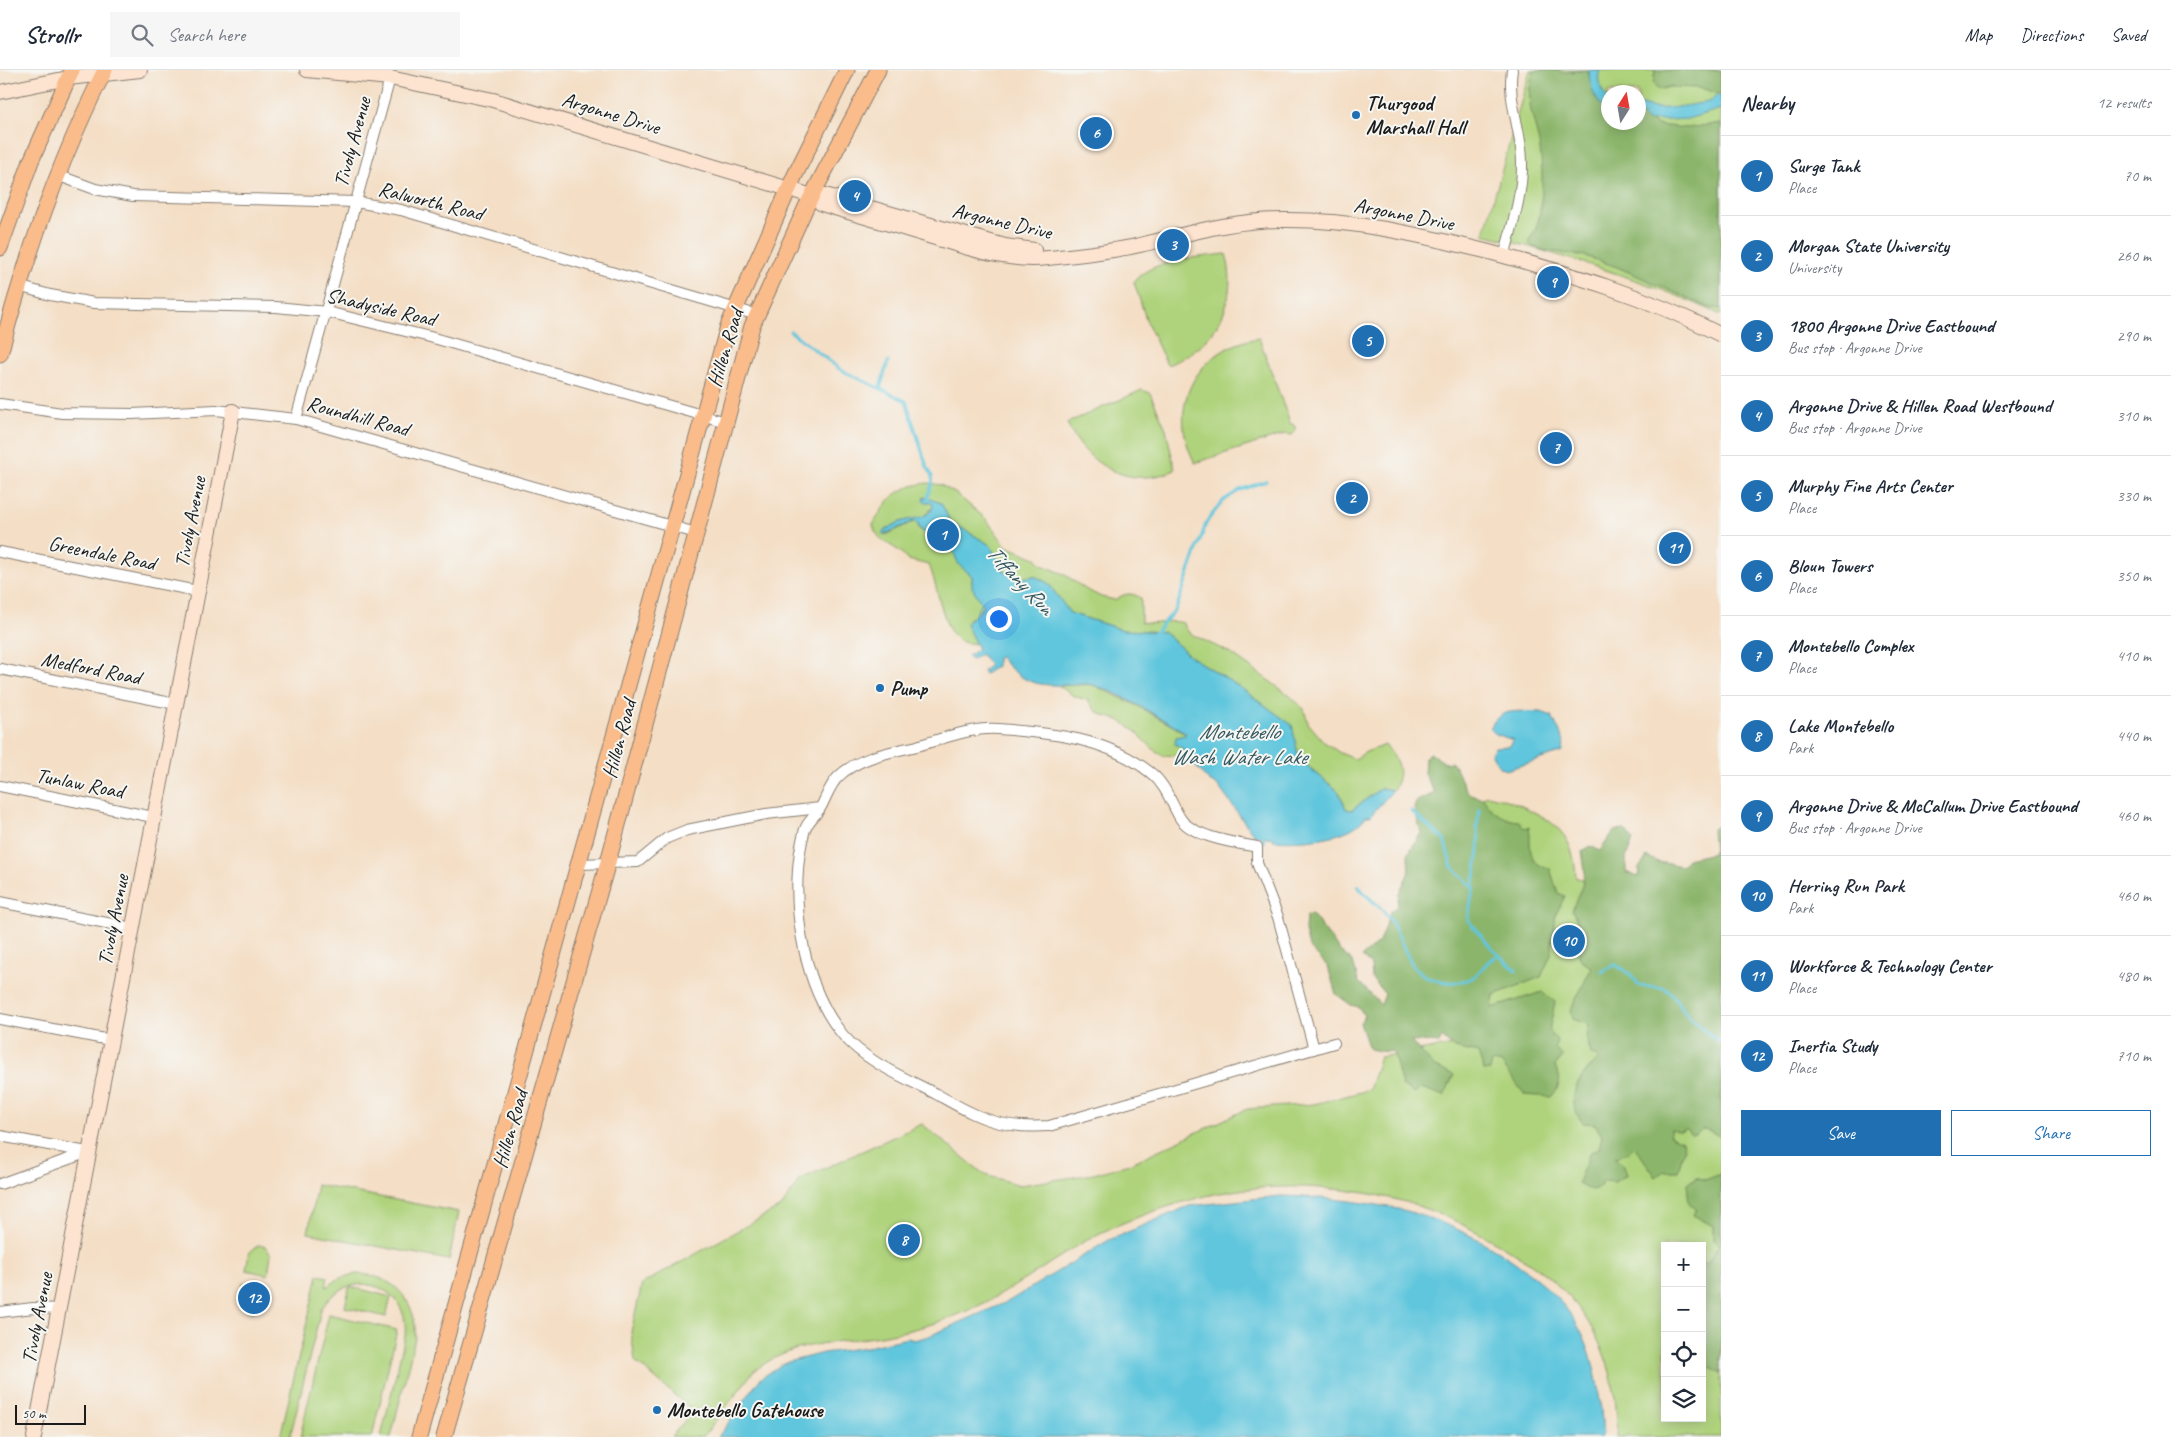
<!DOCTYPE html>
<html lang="en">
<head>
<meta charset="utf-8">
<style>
  :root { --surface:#fff; --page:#f6f6f7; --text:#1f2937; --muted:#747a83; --line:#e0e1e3; --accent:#1f6fb2 }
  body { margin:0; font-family:Caveat,sans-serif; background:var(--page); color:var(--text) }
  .controls { position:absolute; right:15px; bottom:15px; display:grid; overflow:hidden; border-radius:0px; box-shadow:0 2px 12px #0003 }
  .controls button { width:45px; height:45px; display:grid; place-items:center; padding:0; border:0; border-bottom:1px solid var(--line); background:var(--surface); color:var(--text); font:25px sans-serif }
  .compass { position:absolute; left:1601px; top:15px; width:45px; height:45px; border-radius:50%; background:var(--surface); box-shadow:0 2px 12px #0003; rotate:11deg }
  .scale { position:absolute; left:15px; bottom:12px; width:71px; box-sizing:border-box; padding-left:5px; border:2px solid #1c1c1c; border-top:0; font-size:14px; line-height:18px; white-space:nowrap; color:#1c1c1c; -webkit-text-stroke:4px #f6f6f2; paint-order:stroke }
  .you { position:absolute; left:998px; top:548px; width:18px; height:18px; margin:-12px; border:4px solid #fff; border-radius:50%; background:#1a73e8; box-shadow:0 0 0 8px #1a73e833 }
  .badge { display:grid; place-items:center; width:32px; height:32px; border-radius:50%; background:var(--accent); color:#fff; font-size:16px; font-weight:700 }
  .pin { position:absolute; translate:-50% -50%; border:2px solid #fff; box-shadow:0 1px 5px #0006 }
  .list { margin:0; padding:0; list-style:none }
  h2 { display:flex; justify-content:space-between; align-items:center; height:65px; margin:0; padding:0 20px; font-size:21px }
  h2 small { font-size:16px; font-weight:400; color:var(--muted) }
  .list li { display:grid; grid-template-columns:32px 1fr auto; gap:15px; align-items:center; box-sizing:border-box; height:80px; padding:0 20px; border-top:1px solid var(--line) }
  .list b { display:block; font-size:19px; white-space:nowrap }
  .list p { margin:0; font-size:16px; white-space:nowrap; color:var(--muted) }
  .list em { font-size:16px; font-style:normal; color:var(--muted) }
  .actions { display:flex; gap:10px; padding:15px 20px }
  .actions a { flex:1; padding:11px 0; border:1px solid var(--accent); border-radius:0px; text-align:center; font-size:18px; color:var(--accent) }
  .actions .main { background:var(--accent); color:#fff }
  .icon { flex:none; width:28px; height:28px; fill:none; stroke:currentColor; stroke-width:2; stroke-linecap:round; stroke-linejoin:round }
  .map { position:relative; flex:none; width:1721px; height:1367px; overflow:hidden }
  header { display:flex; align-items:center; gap:30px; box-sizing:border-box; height:70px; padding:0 25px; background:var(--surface); border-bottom:1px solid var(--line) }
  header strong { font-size:24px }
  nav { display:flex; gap:28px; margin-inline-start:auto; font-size:18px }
  .search { width:350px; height:45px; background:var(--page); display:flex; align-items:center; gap:12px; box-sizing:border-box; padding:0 18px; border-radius:0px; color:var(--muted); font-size:19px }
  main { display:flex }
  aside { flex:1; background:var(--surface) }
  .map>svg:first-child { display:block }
  .green { fill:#afd37b; stroke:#66784c; fill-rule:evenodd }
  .forest { fill:#8bb56b; stroke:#546844 }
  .water { fill:#60c6dd; stroke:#3e717c }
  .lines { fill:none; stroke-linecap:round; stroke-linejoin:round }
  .stream { stroke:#60c6dd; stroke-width:3 }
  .street-casing { stroke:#887d70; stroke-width:12 }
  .secondary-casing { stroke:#887d70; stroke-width:16 }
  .primary-casing { stroke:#887d70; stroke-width:17 }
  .street { stroke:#fff; stroke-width:10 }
  .secondary { stroke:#fde4d1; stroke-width:14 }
  .primary { stroke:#fabc8b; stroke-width:15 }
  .poi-dot { fill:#1f6fb2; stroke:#f6f6f2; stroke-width:2 }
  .labels { text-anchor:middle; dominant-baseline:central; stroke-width:4; stroke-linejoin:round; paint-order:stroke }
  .poi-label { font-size:21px; font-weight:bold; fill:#1c1c1c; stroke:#f6f6f2; text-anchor:start }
  .street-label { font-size:21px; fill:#1c1c1c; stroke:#f6f6f2 }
  .water-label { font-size:22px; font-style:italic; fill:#345860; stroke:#f6f6f2 }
</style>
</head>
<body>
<header>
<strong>Strollr</strong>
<div class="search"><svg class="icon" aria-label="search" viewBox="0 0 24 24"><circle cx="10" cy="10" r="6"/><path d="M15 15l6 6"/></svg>Search here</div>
<nav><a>Map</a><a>Directions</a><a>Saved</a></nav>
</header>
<main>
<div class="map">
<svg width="1721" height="1367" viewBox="0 0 1721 1367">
  <rect width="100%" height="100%" fill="#f6f6f2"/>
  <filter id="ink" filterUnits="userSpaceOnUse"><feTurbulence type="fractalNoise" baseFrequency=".02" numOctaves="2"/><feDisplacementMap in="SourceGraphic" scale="10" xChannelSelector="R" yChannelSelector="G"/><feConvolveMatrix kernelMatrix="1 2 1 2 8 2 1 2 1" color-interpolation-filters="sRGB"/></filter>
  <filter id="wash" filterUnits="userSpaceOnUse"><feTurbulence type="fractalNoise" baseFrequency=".0096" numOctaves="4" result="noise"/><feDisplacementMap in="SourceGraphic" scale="20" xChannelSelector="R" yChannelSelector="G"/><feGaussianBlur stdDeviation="1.12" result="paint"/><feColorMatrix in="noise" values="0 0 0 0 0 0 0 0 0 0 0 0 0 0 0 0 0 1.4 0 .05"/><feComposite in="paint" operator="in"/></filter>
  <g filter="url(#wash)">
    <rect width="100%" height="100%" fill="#f4dec5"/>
    <!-- green -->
    <g class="green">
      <path d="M1530,0H1721V245C1645,209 1565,187 1484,164ZM1608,22H1638V52H1608Z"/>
      <path d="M1226,184C1240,232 1214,279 1167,295L1147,252L1134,212C1148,190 1201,187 1226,184Z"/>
      <path d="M1259,268L1290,353L1295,356V362L1292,365L1285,364L1195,393C1165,337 1196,278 1259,268Z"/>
      <path d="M1142,320L1150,323L1166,359L1175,400C1129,420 1087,396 1067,353Z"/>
      <path d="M928,413L941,415L955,423L986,449L1006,476L1036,488L1042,495L1064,504L1085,519L1101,527L1115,530C1125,523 1131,522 1141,528V552C1157,557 1167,548 1183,553L1189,563L1230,583L1289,625L1304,639L1308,653L1324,672L1340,683L1355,689L1366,682L1385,675C1398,690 1404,702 1393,720L1381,718L1352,740L1346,739L1339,722L1299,689L1291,655L1238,616L1191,587L1164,562L1123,560L1070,543L1048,513L1034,506L1017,509L1004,501L990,475L950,451L941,433L935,431L933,437L922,448L899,452L883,462L886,465L910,453L917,452L919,459L945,476H951L957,490L972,506V512L983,536L976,546L968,549L976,574C969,573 962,573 957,569C943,559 937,513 929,495L908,490C898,475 877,474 873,455C886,430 898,416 928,413Z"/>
      <path d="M1091,614L1132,633L1185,663C1184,675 1180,682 1193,691L1186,693L1177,685L1164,686L1154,680L1135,661L1119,650L1104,646L1094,639L1089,631L1074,626L1059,616Z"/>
      <path d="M1487,725C1502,728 1514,732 1528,739C1562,755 1574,771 1576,808L1629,815L1721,787V1367H1616C1621,1311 1598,1250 1555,1213C1537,1196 1516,1184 1495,1172C1462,1153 1428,1137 1390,1128C1328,1114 1255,1112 1194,1129C1161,1138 1127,1150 1096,1165C1047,1192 1005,1228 952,1247C924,1258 895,1264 866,1268C825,1273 786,1275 753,1302L703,1367H671L693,1341L635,1291L631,1262L642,1214L782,1136L801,1109L922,1054L985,1105L1020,1115L1094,1104L1129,1094L1247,1039L1314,1034L1369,1020L1380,987L1479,971L1420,768ZM1665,1176H1702V1348H1665Z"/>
      <polygon points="317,1115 459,1142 449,1190 308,1163"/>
      <polygon points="258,1175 265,1176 271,1184 268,1205 246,1200 249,1183"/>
      <path d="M356,1204C393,1204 418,1231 415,1268L391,1367H381L405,1266C411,1214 347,1194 321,1240L290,1367H280L318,1205L328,1207L326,1217L340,1208Z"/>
      <path d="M243,1213L266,1217C263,1229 264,1241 250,1242L241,1236L240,1229Z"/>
      <polygon points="352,1217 391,1227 386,1247 345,1237 349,1218"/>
      <polygon points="329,1244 397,1260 372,1367 300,1367"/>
    </g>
    <!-- forest -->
    <g class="forest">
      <path d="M1534,0H1556L1561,3L1588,0C1592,18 1592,28 1608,42V52H1638L1639,43L1657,55L1687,58L1721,53V239L1710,238L1617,197L1585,186L1547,181L1533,177L1529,173C1531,165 1536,160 1538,152C1543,129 1543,101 1540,79C1535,47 1523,34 1534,0Z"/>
      <polygon points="1655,0 1721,0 1721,25 1701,18 1669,17 1659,20 1653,13"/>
      <path d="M1430,683L1445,693L1451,692C1460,700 1460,715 1470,724C1474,727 1481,727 1485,730C1489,741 1508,751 1519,751L1524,758L1529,757C1532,777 1525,793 1550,799L1558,823L1565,826L1556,844L1551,885L1541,907L1494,925L1492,938L1542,922L1555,932L1549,961L1557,970L1555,978L1563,987L1555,996C1562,1009 1561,1016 1551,1027L1525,1025L1502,994L1492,992L1490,1000L1484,1001L1478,983L1454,978L1442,967L1439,973L1422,971L1411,972L1435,997L1454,1005L1444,1026L1421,1018L1415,1024L1402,1016L1393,981L1386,982L1369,979L1360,953L1364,946L1359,937L1351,935L1336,924L1328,897L1309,877L1305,861L1306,846L1312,844L1340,881L1353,892L1358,911L1381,935L1385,924L1372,909L1371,895L1362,887L1379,872L1391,840L1397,837L1399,823L1409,802L1408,784L1421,763L1414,737L1417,731L1435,723L1424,704L1425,688Z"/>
      <path d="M1721,754V1067L1708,1060L1702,1059L1697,1064L1691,1065L1686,1059L1680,1061L1671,1059L1669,1065L1682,1071L1684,1079L1678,1101H1664L1656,1107L1634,1076L1627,1083L1615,1088L1624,1095L1627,1105L1614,1112L1603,1111L1599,1118L1591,1120L1578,1113C1581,1102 1587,1095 1589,1083L1599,1078L1602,1066L1595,1054L1583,1053C1562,1027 1580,1007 1599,988L1591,984L1587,969L1589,955L1573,949L1571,939L1592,897C1580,892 1578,887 1578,875L1567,867L1568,861L1578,853L1572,840L1582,816L1585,801L1582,781L1591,776L1600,781L1614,761L1625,760L1633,770L1626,788V802L1638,807L1639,798L1647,787L1658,792L1682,796L1687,789L1714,783L1712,759Z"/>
      <polygon points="1721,1104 1721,1303 1711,1297 1702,1306 1702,1192 1707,1194 1719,1175 1713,1170 1713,1156 1693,1145 1696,1139 1689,1133 1687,1114 1696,1107 1705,1110"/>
    </g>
    <!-- water -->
    <g class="water">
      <path d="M1600,0C1596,11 1601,20 1608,29V42C1595,31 1589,17 1589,0Z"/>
      <path d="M1721,25V39L1687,49L1648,51L1639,43V34C1662,43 1685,35 1709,32L1715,26Z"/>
      <path d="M924,427L941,433L950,451L990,475L1004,501L1017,509L1034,506L1048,513L1070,543L1123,560L1164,562L1191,587L1238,616L1292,655L1299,689L1339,722L1346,739L1352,740L1381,718L1393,720L1370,746H1366C1351,770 1298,772 1273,770V768L1254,765L1218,716L1209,711L1186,686L1182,678L1175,674L1176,667L1185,665V662C1155,646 1126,625 1093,615C1086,613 1077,615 1070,615C1036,616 1023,614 1000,587L997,588V596L985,604L983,601L990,595L981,584L971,590L968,586L978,579L966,554C970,546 979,546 983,536L972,517V506L959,495L951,476C942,475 918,462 917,452L914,451L883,465V462C889,458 894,454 901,452C910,448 933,449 933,434L923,431Z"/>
      <path d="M1541,642L1552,646L1564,671L1563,682L1506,700L1500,698L1491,683L1495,677L1510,676L1513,670L1496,664L1490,659C1499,636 1520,642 1541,642Z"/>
      <path d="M1281,1126C1319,1127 1357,1131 1394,1138C1455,1151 1530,1192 1568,1241C1585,1263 1594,1291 1598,1318C1600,1334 1603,1351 1602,1367H718L760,1309L784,1293L823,1283L867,1277L908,1268L914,1270L929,1266L1009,1231L1109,1170L1189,1136Z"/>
    </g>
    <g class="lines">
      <!-- stream -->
      <g class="stream">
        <path d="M790,261L841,300L906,331L927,397C939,415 928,414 928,430"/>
        <polyline points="880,318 888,292"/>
        <polyline points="1153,565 1176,539 1207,451 1224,430 1240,420 1266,411"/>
        <path d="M1479,739L1477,758L1479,767V780L1468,850C1483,869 1498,886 1516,900"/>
        <polyline points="1411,741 1444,770 1452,797 1474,818"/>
        <polyline points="1262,764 1264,772"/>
        <path d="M1358,816C1367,828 1377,833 1385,843C1407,867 1401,903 1439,911C1448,913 1461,913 1470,909C1482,904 1484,890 1498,886"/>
        <polyline points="1602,902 1614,894 1630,904 1640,916 1664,918 1671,923 1687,945 1716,970 1721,971"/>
      </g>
    </g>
  </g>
  <g filter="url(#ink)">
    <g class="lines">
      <!-- street casing -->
      <g class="street-casing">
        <g id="street">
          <polyline points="57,105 95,119 133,126 356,132 401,140 757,245"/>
          <path d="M1504,187C1512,156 1523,123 1522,92C1522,61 1507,31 1512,0"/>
          <polyline points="18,216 50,225 94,233 276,237 327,242 430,267 726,352"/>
          <polyline points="0,334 62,343 132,344 216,340 296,349 696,463"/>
          <polyline points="296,349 390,8"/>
          <polyline points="0,482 197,521"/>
          <polyline points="0,599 176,634"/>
          <polyline points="0,716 153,747"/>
          <polyline points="579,794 638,792 667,768 687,760 766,744 820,738"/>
          <polyline points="0,832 132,858"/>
          <polyline points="0,949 110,970"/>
          <path d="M1314,979L1278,847L1257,793V777C1236,773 1192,767 1180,748C1171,733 1166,715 1151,703C1107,668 1053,663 998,659C972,657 942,669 917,676C891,682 859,687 839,706C831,713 827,725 822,735C818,743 808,751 805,759C787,820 801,915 843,965C867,993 906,1008 938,1025C958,1036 978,1048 1000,1053C1017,1057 1033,1057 1049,1056L1334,973"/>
          <polyline points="0,1066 87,1082"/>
          <polyline points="0,1114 88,1082"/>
          <polyline points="0,1242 33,1238 59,1239"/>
        </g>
      </g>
      <!-- secondary casing -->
      <g class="secondary-casing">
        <g id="secondary">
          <polyline points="307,0 390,8 493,30 812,126 825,125 1005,176 1034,180"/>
          <polyline points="0,22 68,8 140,0"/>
          <path d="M812,126L822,134C858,145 894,155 929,166C966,177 1008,193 1048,188C1078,185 1110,182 1140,175C1187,164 1233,150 1282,150C1353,149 1420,165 1489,182C1571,204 1644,225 1721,265"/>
          <polyline points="34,1367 233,341"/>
        </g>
      </g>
      <!-- primary casing -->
      <g class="primary-casing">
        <g id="primary">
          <polyline points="0,178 31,91 72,0"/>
          <path d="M0,284C26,186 59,90 105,0"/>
          <polyline points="419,1367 728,256 795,105 847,0"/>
          <polyline points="444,1367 608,792 752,256 806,137 878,0"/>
        </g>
      </g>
      <!-- street -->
      <use href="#street" class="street"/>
      <!-- secondary -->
      <use href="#secondary" class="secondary"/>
      <!-- primary -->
      <use href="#primary" class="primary"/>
    </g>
  </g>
  <!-- markers -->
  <g class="poi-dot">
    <circle cx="1356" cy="45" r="5"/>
    <circle cx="880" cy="618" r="5"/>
    <circle cx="657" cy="1340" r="5"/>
  </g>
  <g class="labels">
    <!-- poi labels -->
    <g class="poi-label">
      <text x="1366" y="33">Thurgood<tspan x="1366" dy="24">Marshall Hall</tspan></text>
      <text x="890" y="618">Pump</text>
      <text x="667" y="1340">Montebello Gatehouse</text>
    </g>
    <!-- street labels -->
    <g class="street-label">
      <text transform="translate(611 43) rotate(17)">Argonne Drive</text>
      <text transform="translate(352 72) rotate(-75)">Tivoly Avenue</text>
      <text transform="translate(431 131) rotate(14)">Ralworth Road</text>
      <text transform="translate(1404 144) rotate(11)">Argonne Drive</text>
      <text transform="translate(1002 151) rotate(13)">Argonne Drive</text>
      <text transform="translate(381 237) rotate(13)">Shadyside Road</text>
      <text transform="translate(725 278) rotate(-73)">Hillen Road</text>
      <text transform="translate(358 346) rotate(15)">Roundhill Road</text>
      <text transform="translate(190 452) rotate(-79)">Tivoly Avenue</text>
      <text transform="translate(102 483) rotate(11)">Greendale Road</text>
      <text transform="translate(91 598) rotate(11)">Medford Road</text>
      <text transform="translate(619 669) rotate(-75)">Hillen Road</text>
      <text transform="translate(80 713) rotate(11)">Tunlaw Road</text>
      <text transform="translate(113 850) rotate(-79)">Tivoly Avenue</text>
      <text transform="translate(510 1059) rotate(-74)">Hillen Road</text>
      <text transform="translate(37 1248) rotate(-79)">Tivoly Avenue</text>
    </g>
    <!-- water labels -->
    <g class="water-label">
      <text transform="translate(1020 510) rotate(47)">Tiffany Run</text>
      <text x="1239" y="662">Montebello<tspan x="1239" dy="25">Wash Water Lake</tspan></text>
    </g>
  </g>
</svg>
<div class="controls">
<button>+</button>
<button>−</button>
<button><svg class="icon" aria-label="locate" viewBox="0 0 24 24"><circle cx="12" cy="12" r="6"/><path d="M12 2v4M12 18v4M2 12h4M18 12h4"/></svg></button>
<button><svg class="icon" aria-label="layers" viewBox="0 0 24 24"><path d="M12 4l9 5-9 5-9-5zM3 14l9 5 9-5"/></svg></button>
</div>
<svg class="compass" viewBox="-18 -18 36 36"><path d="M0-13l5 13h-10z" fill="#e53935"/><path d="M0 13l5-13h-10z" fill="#747a83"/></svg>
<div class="scale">50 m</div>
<div class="you"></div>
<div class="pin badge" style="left:943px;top:465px">1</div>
<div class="pin badge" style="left:1352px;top:428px">2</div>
<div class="pin badge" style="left:1173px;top:175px">3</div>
<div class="pin badge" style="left:855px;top:126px">4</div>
<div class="pin badge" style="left:1368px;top:271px">5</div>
<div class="pin badge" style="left:1096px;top:63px">6</div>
<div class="pin badge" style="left:1556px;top:378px">7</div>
<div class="pin badge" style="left:904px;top:1170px">8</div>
<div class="pin badge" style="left:1553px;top:212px">9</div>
<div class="pin badge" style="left:1569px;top:871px">10</div>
<div class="pin badge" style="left:1675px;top:478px">11</div>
<div class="pin badge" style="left:254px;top:1228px">12</div>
</div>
<aside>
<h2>Nearby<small>12 results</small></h2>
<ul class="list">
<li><span class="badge">1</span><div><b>Surge Tank</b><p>Place</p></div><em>70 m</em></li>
<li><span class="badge">2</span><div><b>Morgan State University</b><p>University</p></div><em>260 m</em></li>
<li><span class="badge">3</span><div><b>1800 Argonne Drive Eastbound</b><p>Bus stop · Argonne Drive</p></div><em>290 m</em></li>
<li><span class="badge">4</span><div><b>Argonne Drive &amp; Hillen Road Westbound</b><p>Bus stop · Argonne Drive</p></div><em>310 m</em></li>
<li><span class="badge">5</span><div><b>Murphy Fine Arts Center</b><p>Place</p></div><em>330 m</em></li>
<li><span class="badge">6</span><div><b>Bloun Towers</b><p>Place</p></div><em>350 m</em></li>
<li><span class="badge">7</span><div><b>Montebello Complex</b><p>Place</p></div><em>410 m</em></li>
<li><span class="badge">8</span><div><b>Lake Montebello</b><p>Park</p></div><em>440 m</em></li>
<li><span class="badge">9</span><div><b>Argonne Drive &amp; McCallum Drive Eastbound</b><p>Bus stop · Argonne Drive</p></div><em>460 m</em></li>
<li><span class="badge">10</span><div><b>Herring Run Park</b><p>Park</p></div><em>460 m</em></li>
<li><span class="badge">11</span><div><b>Workforce &amp; Technology Center</b><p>Place</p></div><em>480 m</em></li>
<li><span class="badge">12</span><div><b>Inertia Study</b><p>Place</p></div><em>710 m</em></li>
</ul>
<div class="actions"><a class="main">Save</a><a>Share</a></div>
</aside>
</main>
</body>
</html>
